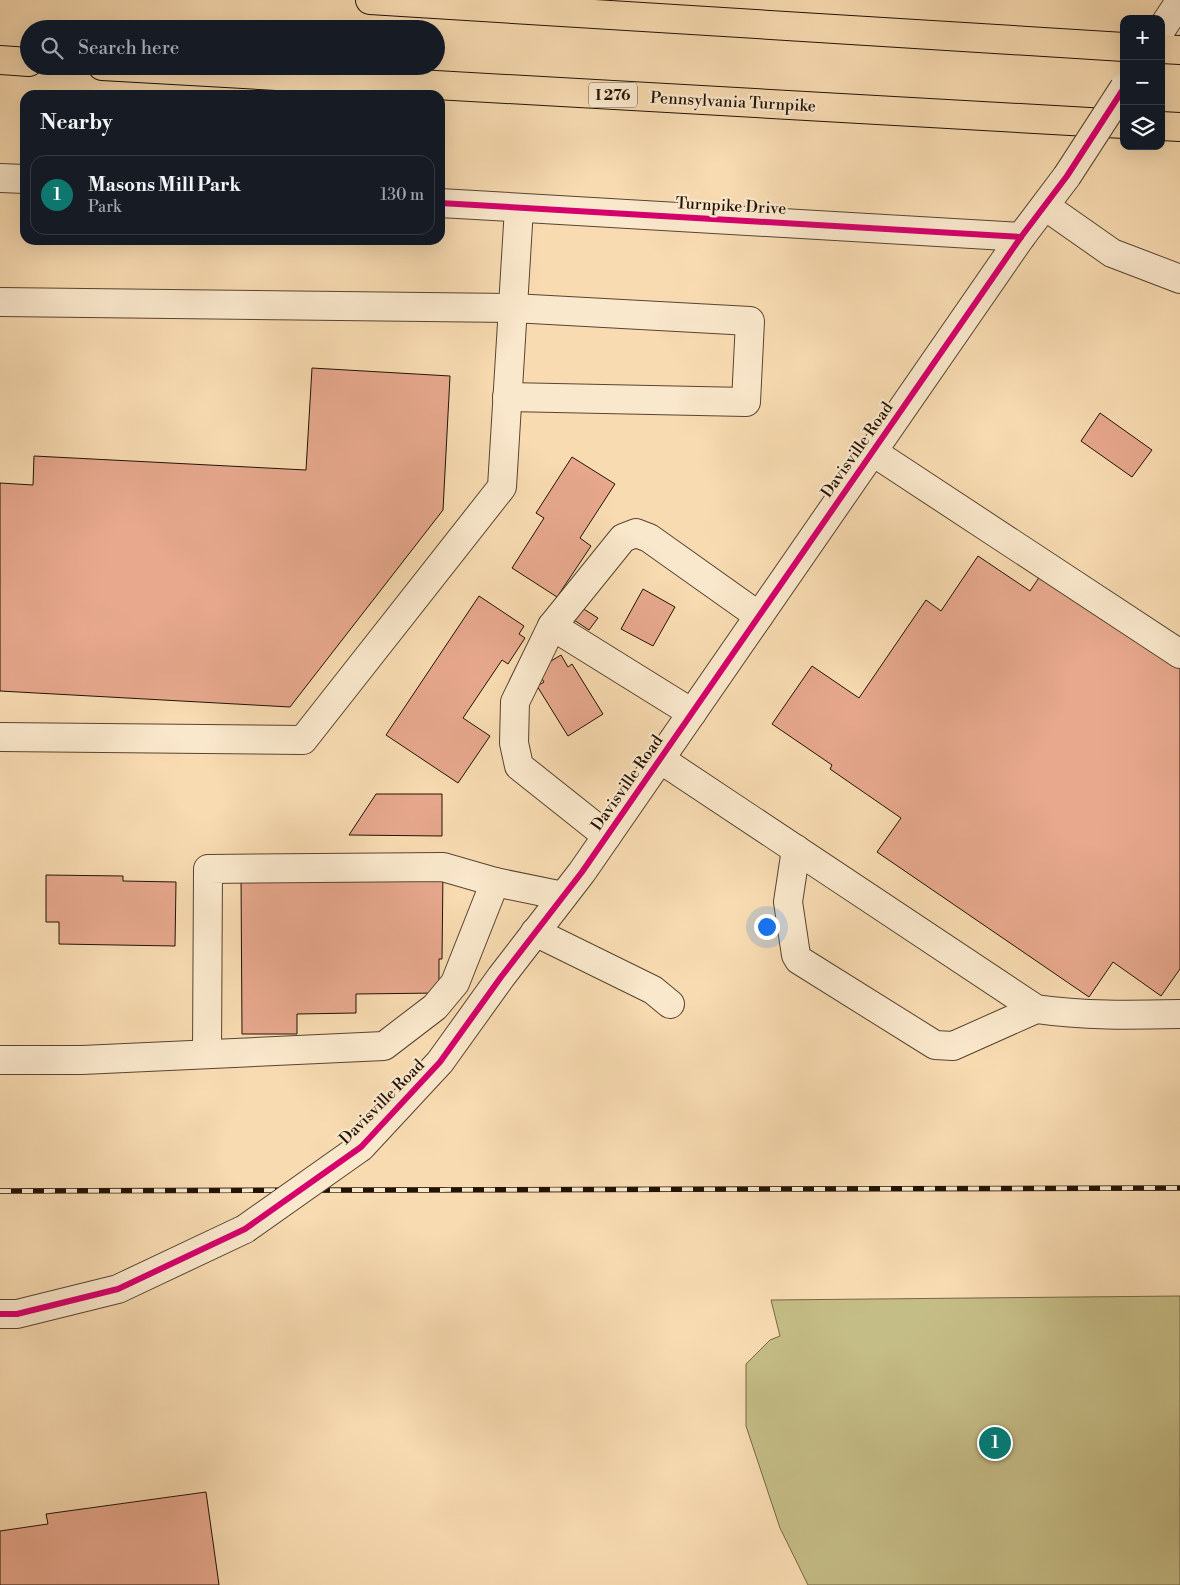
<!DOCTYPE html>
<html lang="en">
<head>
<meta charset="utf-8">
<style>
  :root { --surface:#171b24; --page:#242831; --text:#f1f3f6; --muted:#9ea1a6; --line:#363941; --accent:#0f766e }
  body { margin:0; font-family:"Libre Bodoni",serif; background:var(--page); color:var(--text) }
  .controls { position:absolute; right:15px; top:15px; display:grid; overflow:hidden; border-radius:10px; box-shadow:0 5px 20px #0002 }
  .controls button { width:45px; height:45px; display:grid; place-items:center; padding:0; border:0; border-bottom:1px solid var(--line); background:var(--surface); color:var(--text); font:25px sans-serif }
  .you { position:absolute; left:766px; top:926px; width:18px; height:18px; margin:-12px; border:4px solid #fff; border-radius:50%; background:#1a73e8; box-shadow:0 0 0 8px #1a73e833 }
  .badge { display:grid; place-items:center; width:32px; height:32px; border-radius:50%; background:var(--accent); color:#fff; font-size:16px; font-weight:700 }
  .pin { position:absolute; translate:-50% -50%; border:2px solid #fff; box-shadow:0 1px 5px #0006 }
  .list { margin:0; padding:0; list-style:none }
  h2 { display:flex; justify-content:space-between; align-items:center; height:65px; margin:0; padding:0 20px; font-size:21px }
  h2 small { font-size:16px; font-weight:400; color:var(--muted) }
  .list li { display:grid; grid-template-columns:32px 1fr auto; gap:15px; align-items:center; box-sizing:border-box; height:80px; margin:0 10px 10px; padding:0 10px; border:1px solid var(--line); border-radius:15px }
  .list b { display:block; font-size:19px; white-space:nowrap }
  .list p { margin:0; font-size:16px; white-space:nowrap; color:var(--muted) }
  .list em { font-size:16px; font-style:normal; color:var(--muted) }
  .icon { flex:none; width:28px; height:28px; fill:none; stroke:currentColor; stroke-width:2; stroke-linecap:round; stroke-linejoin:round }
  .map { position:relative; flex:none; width:1180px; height:1585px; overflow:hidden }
  .search { position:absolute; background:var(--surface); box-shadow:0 5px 20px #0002; left:20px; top:20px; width:425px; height:55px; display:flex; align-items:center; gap:12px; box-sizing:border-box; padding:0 18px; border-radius:28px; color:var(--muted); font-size:19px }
  .panel { position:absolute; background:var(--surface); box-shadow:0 5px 20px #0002; left:20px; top:90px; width:425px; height:155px; border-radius:15px }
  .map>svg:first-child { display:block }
  .green { fill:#c5bd86; stroke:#746846 }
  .building { fill:#e7a88d; stroke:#221205 }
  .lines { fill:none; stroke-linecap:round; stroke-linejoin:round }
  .minor-casing { stroke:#584430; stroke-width:30 }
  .highway-casing { stroke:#221205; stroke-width:30 }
  .minor { stroke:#fae8cc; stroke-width:28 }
  .highway { stroke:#f8dbb1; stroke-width:28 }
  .rail-casing { stroke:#221205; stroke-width:5.5 }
  .rail { stroke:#fae8cc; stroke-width:4; stroke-dasharray:11; stroke-linecap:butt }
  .minor-bridge-casing { stroke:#584430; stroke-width:30; stroke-linecap:butt }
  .minor-bridge { stroke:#fae8cc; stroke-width:28 }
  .cycleway-casing { stroke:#fae8cc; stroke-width:9 }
  .cycleway { stroke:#d6006c; stroke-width:6 }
  .labels { text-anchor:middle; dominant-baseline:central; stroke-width:4.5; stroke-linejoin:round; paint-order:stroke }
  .shield { fill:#fae8cc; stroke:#635241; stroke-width:1 }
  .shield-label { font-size:15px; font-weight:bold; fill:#221205 }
  .street-label { font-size:16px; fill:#221205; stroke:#fae8cc }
</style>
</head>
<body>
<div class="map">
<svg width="1180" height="1585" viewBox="0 0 1180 1585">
  <rect width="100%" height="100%" fill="#f8dbb1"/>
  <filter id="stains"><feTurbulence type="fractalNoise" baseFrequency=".004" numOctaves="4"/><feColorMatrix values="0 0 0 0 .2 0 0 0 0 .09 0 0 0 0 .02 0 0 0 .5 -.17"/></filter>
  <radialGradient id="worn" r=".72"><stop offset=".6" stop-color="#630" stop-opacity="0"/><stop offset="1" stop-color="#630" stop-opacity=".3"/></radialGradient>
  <!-- green -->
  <polygon class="green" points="1180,1296 1180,1585 808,1585 780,1528 746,1426 746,1364 770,1340 780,1336 771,1300"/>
  <!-- building -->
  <g class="building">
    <polygon points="312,368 450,376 443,510 290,707 0,691 0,483 33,485 34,456 306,470"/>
    <polygon points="1100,413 1152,450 1132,477 1081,441"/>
    <polygon points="572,457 615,484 580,538 591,546 557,597 512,568 544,518 536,513"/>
    <polygon points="978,556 1030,591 1042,573 1180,668 1180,969 1161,996 1113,962 1089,997 877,852 901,818 830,769 832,765 772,724 812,666 859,698 926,600 941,611"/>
    <polygon points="643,589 675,607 653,646 621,629"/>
    <polygon points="479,596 524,626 519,634 525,638 508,664 502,660 463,718 490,736 458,783 386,735"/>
    <polygon points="579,606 598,618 589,630 571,618"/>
    <polygon points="561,655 568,667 572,664 603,714 568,736 537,686 544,682 536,670"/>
    <polygon points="376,794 442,794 442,836 349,835"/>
    <polygon points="443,872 442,959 439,959 439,993 356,994 356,1013 297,1014 297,1034 242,1034 241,873"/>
    <polygon points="46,875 123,876 123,881 176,882 175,946 59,944 59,922 46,922"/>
    <polygon points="206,1492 219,1585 0,1585 0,1531 48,1524 46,1514"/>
  </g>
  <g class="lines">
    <!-- minor casing -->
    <g class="minor-casing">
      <g id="minor">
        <polyline points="1161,30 1180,1"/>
        <polyline points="0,178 25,179"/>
        <polyline points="440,203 1021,237"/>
        <polyline points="1045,206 1112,253 1180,279"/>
        <polyline points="0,302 513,308 750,321 746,402 507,397"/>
        <polyline points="873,452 1180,654"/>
        <polyline points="552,626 623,538 636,533 649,538 759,616"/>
        <polyline points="0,737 303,740 502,487 519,208"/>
        <path d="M660,759L1036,1009C1084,1016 1131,1015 1180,1014"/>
        <polyline points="607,836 519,766 514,743 515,702 552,626 692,713"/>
        <polyline points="796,849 788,902 796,955 799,960 935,1045 953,1046 1036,1009"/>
        <polyline points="535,932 653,990 670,1004"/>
        <polyline points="207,1054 208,869 443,867 495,882"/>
        <polyline points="0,1060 82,1060 384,1046 435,1007 455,983 495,882 563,896"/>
        <polyline points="361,1147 440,1062 501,977 582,872 1021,237 1067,176"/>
        <polyline points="0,1314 17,1314 118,1289 245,1229"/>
      </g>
    </g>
    <!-- highway casing -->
    <g class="highway-casing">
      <g id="highway">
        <polyline points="370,0 1124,47"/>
        <polyline points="1161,49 1180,50"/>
        <polyline points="0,60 29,62"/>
        <polyline points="102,66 1124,124"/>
        <polyline points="1161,126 1180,127"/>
      </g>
    </g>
    <!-- minor -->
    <use href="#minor" class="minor"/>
    <!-- highway -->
    <use href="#highway" class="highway"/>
    <!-- rail casing -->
    <g class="rail-casing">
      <polyline id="rail" points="0,1191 1180,1188"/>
    </g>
    <!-- rail -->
    <use href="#rail" class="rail"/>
    <!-- minor-bridge casing -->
    <g class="minor-bridge-casing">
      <g id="minor-bridge">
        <polyline points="1067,176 1124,88"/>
        <polyline points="245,1229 361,1147"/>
      </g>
    </g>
    <!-- minor-bridge -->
    <use href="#minor-bridge" class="minor-bridge"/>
    <!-- cycleway casing -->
    <g class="cycleway-casing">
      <g id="cycleway">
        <polyline points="440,203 1021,237"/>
        <polyline points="0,1314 17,1314 118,1289 245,1229 361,1147 440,1062 501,977 582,872 1021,237 1067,176 1124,88"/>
      </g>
    </g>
    <!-- cycleway -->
    <use href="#cycleway" class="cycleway"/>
  </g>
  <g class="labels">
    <!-- shield labels -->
    <rect class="shield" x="589" y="82.5" width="48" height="25" rx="4"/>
    <g class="shield-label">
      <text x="613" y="95">I 276</text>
    </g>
    <!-- street labels -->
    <g class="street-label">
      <text transform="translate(733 102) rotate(3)">Pennsylvania Turnpike</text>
      <text transform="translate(731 206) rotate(3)">Turnpike Drive</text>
      <text transform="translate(857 450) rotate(-55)">Davisville Road</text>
      <text transform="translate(627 783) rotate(-55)">Davisville Road</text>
      <text transform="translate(382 1102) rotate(-45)">Davisville Road</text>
    </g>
  </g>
  <rect width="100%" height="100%" filter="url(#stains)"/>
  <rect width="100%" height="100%" fill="url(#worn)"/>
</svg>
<div class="controls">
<button>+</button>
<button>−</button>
<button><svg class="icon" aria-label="layers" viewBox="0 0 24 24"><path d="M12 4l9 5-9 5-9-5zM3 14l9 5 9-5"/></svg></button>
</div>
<div class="you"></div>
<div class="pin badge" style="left:995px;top:1443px">1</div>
<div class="search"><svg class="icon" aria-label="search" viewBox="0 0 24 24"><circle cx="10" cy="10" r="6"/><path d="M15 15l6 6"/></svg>Search here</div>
<section class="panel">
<h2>Nearby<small></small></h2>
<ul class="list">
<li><span class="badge">1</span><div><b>Masons Mill Park</b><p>Park</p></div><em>130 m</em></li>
</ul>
</section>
</div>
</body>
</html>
